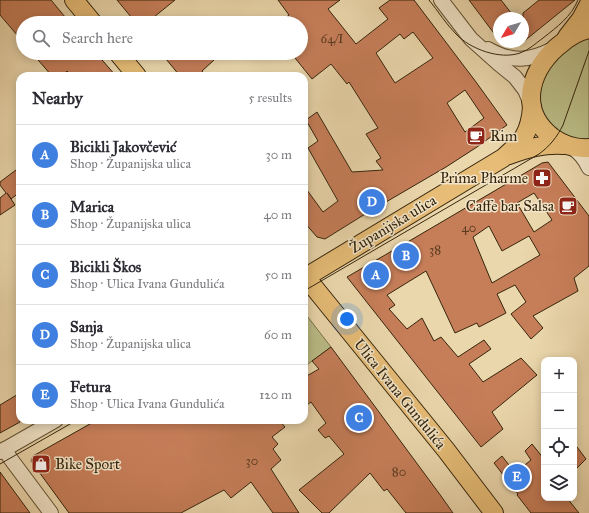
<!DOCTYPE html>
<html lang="en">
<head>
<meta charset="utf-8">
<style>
  :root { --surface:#fff; --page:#f2f2f3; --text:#2b2b33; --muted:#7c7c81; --line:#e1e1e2; --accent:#8f2418 }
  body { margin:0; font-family:"IM FELL Great Primer",serif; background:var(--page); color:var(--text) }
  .controls { position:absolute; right:12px; bottom:12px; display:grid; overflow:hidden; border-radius:8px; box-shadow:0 2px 10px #0003 }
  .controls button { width:36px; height:36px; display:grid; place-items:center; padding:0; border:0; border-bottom:1px solid var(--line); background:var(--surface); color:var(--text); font:20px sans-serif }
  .compass { position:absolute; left:493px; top:12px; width:36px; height:36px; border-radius:50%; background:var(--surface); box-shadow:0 2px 10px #0003; rotate:232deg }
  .you { position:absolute; left:347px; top:319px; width:14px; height:14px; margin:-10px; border:3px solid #fff; border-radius:50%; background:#1a73e8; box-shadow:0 0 0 6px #1a73e833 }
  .badge { display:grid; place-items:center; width:26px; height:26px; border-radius:50%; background:var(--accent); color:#fff; font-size:13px; font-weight:700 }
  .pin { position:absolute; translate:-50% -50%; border:2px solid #fff; box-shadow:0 1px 4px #0006 }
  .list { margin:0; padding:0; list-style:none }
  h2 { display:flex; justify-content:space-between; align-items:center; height:52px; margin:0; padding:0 16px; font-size:17px }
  h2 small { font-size:13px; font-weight:400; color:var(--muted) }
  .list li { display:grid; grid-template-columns:26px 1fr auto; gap:12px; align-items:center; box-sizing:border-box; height:60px; padding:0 16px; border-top:1px solid var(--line) }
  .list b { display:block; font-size:15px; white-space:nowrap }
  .list p { margin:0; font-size:13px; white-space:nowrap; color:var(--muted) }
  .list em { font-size:13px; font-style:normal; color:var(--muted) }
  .icon { flex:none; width:22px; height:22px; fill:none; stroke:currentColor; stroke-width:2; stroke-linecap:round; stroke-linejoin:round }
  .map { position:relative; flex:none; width:589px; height:513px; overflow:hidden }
  .search { position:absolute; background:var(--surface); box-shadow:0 2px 10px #0003; left:16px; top:16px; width:292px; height:44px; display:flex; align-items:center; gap:10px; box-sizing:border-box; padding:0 14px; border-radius:22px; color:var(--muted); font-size:15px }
  .panel { position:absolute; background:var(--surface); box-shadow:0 2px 10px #0003; left:16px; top:72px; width:292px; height:352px; border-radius:12px }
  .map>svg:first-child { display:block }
  .green { fill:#bbbd87; stroke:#78714a }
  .building { fill:#c67e59; stroke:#35250d; fill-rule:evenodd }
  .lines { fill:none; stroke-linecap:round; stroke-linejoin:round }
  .minor-casing { stroke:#625235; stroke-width:16 }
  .major-casing { stroke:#35250d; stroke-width:20 }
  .minor { stroke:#f2e5c9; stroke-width:14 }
  .major { stroke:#e6bc76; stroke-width:18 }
  .tram { stroke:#35250d; stroke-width:1 }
  .labels { text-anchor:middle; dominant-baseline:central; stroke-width:3; stroke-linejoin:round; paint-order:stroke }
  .number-label { font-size:13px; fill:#593b20 }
  .poi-label { font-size:15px; fill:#35250d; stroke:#f2e5c9; text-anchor:start }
  .street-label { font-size:15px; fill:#35250d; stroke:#f2e5c9 }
</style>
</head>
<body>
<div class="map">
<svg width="589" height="513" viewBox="0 0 589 513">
  <rect width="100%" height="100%" fill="#ebd7ac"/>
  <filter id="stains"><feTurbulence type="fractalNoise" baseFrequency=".005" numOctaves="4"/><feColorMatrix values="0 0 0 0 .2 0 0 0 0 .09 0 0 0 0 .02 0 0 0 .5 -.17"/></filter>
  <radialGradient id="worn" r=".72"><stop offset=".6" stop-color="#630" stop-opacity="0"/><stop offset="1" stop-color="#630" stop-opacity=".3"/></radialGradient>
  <!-- green -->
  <g class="green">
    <polygon points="585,39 589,39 589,140 577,141 559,134 543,115 539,99 541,86 545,73 562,53 576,44"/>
    <polygon points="304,312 331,347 304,367"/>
  </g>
  <!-- building -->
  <g class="building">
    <polygon points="0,0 51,0 70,23 23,23 23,42 0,15"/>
    <polygon points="117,0 175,0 154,17 159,23 136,23"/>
    <path d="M278,0H340L328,9L356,44L388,19L379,8L390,0H414L476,82L507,125L477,147L446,167L362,216L325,239L317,237L304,222V186L323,212L338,201L308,148L318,141L306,120L317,112L352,172L383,170L376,161L381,158L366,134L378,128L349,82L347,84L331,64L312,79L291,53H301V23H279L289,15ZM413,32L433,58L395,83L376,53L400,34L404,39ZM465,90L484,118L465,132L447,103Z"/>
    <polygon points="469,0 501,0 515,18 499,18 499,40"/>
    <polygon points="539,0 575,0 523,42 523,13"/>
    <polygon points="32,53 96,53 116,76 71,76 67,71 62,76 52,76"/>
    <polygon points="161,53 209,53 214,60 202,71 206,76 180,76"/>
    <path d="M548,162L589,216V266L574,278L578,291L533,316L543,328L531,339L511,314L526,302L515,285L497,294L506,313L479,327L477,323L455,333L426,271L387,295L395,305L389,309L407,329L422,318L434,341L441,337L458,357L484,340L491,349L469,364L483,382L521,358L537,375L492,412L503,429L481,447L347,277L411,240L542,163ZM534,193L552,220L534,232L517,203ZM489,226L502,251L529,236L540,255L492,283L473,237Z"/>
    <polygon points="20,167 20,192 11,199 7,193 15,205 0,215 0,198 6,193 0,185 0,182"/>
    <polygon points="331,347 441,496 453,513 406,513 387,489 384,491 370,473 329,513 322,513 299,490 344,454 329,436 325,438 318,430 326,423 311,402 304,407 304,383 307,381 305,377 319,369 312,361"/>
    <polygon points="20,393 20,422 0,433 0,405"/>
    <polygon points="97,420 279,420 285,427 272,437 278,444 273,449 281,460 271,469 299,513 273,513 251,482 231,498 224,490 181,513 69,513 31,461 33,456"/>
    <polygon points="574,443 586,459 574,471"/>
    <polygon points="532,444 544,459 544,498 567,498 579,513 531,513 517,495 518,494 494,463 502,456 515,473 531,460 525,451"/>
    <polygon points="0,472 30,513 0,513"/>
  </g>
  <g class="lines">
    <!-- minor casing -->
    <g class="minor-casing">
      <g id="minor">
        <polyline points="441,0 471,39 499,64 515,77 525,90 531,104"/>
        <path d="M488,49C513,63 529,61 553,49"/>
        <path d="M571,147C580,153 584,158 589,168"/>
        <polyline points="5,449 10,458 51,513"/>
        <polyline points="0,452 56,420"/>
      </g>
    </g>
    <!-- major casing -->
    <g class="major-casing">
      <g id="major">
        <polyline points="74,0 93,23"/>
        <path d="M589,29C579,31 570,36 562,43C531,66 516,109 552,137C563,145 574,149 589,148"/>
        <polyline points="567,37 581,19 589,4"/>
        <polyline points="118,53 137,76"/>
        <path d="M509,155C529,148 542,144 563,145"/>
        <polyline points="304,275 446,450 494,513"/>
        <path d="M306,277L503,158C523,141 530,133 532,107"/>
      </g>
    </g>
    <!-- minor -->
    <use href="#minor" class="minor"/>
    <!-- major -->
    <use href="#major" class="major"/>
    <!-- tram -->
    <g class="tram">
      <path d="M429,0C438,11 446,24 456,34C470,49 500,60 520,53C529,50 536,43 543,38C557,27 571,17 578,0"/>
      <path d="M304,291L539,154C550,146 557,137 563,125L589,51"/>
      <polyline points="0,464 77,420"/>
    </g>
  </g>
  <!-- icons -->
  <defs>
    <g id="cafe-square" transform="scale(1)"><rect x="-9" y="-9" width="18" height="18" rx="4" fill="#8f2418" stroke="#f2e5c9"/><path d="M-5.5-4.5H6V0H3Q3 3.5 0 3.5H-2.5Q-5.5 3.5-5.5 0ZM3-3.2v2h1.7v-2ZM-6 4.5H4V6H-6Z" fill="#fff"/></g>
    <g id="pharmacy-square" transform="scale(1)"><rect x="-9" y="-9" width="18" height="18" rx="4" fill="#8f2418" stroke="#f2e5c9"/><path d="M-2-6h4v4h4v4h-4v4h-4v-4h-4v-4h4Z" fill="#fff"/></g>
    <g id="shop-square" transform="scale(1)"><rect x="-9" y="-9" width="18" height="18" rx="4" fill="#8f2418" stroke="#f2e5c9"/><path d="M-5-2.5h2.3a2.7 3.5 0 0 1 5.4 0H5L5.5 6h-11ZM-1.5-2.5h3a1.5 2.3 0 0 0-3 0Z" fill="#fff"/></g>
  </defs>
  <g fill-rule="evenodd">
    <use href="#cafe-square" x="476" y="136"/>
    <use href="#pharmacy-square" x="542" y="178"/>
    <use href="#cafe-square" x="568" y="206"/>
    <use href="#shop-square" x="41" y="464"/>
  </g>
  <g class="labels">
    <!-- number labels -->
    <g class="number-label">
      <text x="332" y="39">64/I</text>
      <text x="469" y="228">40</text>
      <text x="435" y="250">38</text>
      <text x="252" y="461">30</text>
      <text x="399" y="472">80</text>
    </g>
    <!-- poi labels -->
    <g class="poi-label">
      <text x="490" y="136">Rim</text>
      <text x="528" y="178" text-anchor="end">Prima Pharme</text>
      <text x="554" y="206" text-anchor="end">Caffe bar Salsa</text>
      <text x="55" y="464">Bike Sport</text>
    </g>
    <!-- street labels -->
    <g class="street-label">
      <text transform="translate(393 224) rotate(-31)">Županijska ulica</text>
      <text transform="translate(400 394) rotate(51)">Ulica Ivana Gundulića</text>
    </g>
  </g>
  <rect width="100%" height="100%" filter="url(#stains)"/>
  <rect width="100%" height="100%" fill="url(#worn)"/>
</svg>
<div class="controls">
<button>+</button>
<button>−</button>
<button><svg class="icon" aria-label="locate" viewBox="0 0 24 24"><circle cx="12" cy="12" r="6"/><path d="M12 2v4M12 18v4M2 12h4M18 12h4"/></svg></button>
<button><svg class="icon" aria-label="layers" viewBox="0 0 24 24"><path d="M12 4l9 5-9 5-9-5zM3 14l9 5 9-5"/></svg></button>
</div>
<svg class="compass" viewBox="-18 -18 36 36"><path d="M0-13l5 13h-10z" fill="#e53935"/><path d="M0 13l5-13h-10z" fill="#7c7c81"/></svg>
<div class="you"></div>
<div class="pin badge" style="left:376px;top:275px;background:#3f7fe0">A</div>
<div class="pin badge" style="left:406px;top:256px;background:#3f7fe0">B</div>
<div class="pin badge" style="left:359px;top:418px;background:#3f7fe0">C</div>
<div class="pin badge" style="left:372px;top:202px;background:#3f7fe0">D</div>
<div class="pin badge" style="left:517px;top:477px;background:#3f7fe0">E</div>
<div class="search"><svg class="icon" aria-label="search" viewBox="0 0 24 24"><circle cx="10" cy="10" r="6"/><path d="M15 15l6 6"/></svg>Search here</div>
<section class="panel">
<h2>Nearby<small>5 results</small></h2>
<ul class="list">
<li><span class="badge" style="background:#3f7fe0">A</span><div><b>Bicikli Jakovčević</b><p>Shop · Županijska ulica</p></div><em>30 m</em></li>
<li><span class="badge" style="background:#3f7fe0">B</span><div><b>Marica</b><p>Shop · Županijska ulica</p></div><em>40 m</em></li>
<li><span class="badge" style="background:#3f7fe0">C</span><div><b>Bicikli Škos</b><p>Shop · Ulica Ivana Gundulića</p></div><em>50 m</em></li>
<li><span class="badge" style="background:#3f7fe0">D</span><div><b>Sanja</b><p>Shop · Županijska ulica</p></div><em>60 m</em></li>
<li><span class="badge" style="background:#3f7fe0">E</span><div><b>Fetura</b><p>Shop · Ulica Ivana Gundulića</p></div><em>120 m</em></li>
</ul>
</section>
</div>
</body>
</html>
